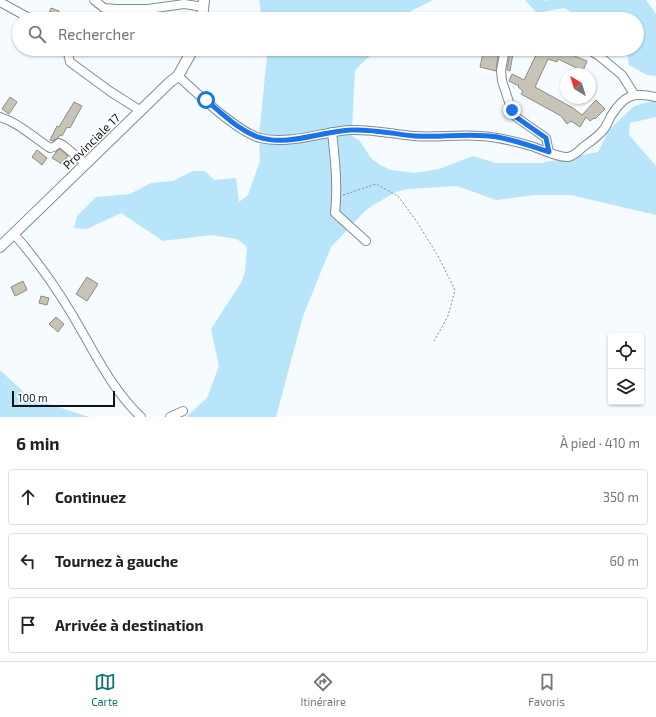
<!DOCTYPE html>
<html lang="fr">
<head>
<meta charset="utf-8">
<style>
  :root { --surface:#fff; --page:#f2f2f2; --text:#222; --muted:#767676; --line:#e0e0e0; --accent:#0f766e }
  body { margin:0; font-family:"Exo 2",sans-serif; background:var(--page); color:var(--text) }
  .controls { position:absolute; right:12px; bottom:12px; display:grid; overflow:hidden; border-radius:4px; box-shadow:0 1px 3px #0004 }
  .controls button { width:36px; height:36px; display:grid; place-items:center; padding:0; border:0; border-bottom:1px solid var(--line); background:var(--surface); color:var(--text); font:20px sans-serif }
  .compass { position:absolute; left:560px; top:68px; width:36px; height:36px; border-radius:50%; background:var(--surface); box-shadow:0 1px 3px #0004; rotate:322deg }
  .scale { position:absolute; left:12px; bottom:10px; width:103px; box-sizing:border-box; padding-left:4px; border:2px solid #0f1417; border-top:0; font-size:11px; line-height:14px; white-space:nowrap; color:#0f1417; -webkit-text-stroke:3px #fff; paint-order:stroke }
  .stop { position:absolute; width:12px; height:12px; margin:-9px; border:3px solid #1a73e8; border-radius:50%; background:#fff }
  .stop.end { background:#1a73e8; border-color:#fff; box-shadow:0 1px 4px #0008 }
  .list { margin:0; padding:0; list-style:none }
  h2 { display:flex; justify-content:space-between; align-items:center; height:52px; margin:0; padding:0 16px; font-size:17px }
  h2 small { font-size:13px; font-weight:400; color:var(--muted) }
  .list li { display:grid; grid-template-columns:26px 1fr auto; gap:12px; align-items:center; box-sizing:border-box; height:56px; margin:0 8px 8px; padding:0 8px; border:1px solid var(--line); border-radius:4px }
  .list b { display:block; font-size:15px; white-space:nowrap }
  .list em { font-size:13px; font-style:normal; color:var(--muted) }
  .icon { flex:none; width:22px; height:22px; fill:none; stroke:currentColor; stroke-width:2; stroke-linecap:round; stroke-linejoin:round }
  .map { position:relative; flex:none; width:656px; height:417px; overflow:hidden }
  .search { position:absolute; background:var(--surface); box-shadow:0 1px 3px #0004; left:12px; right:12px; top:12px; height:44px; display:flex; align-items:center; gap:10px; box-sizing:border-box; padding:0 14px; border-radius:22px; color:var(--muted); font-size:15px }
  .sheet { height:244px; background:var(--surface) }
  nav { display:flex; justify-content:space-around; align-items:center; box-sizing:border-box; height:56px; border-top:1px solid var(--line); background:var(--surface); font-size:11px; color:var(--muted) }
  nav a { display:grid; justify-items:center; gap:2px }
  nav .on { color:var(--accent) }
  .map>svg:first-child { display:block }
  .green { fill:#b8e5fa }
  .building { fill:#c7c4b7; stroke:#8e8a7e }
  .lines { fill:none; stroke-linecap:round; stroke-linejoin:round }
  .minor-casing { stroke:#7f8c93; stroke-width:10 }
  .major-casing { stroke:#7f8c93; stroke-width:12 }
  .path { stroke:#848a8d; stroke-width:1; stroke-dasharray:2 2; stroke-linecap:butt }
  .minor { stroke:#fff; stroke-width:8 }
  .major { stroke:#fff; stroke-width:10 }
  .route { stroke:#1a73e8; stroke-width:5 }
  .labels { text-anchor:middle; dominant-baseline:central; stroke-width:3; stroke-linejoin:round; paint-order:stroke }
  .street-label { font-size:12px; fill:#0f1417; stroke:#fff }
</style>
</head>
<body>
<div class="map">
<svg width="656" height="417" viewBox="0 0 656 417">
  <rect width="100%" height="100%" fill="#f5fbfe"/>
  <!-- green -->
  <g class="green">
    <polygon points="259,0 433,0 409,12 401,19 262,19"/>
    <polygon points="525,0 544,0 547,1 549,0 646,0 656,14 656,76 647,75 629,65 627,49 637,49 637,19 583,19 564,8 537,13"/>
    <polygon points="266,49 377,49 355,70 352,130 349,134 359,140 371,158 380,165 391,170 415,173 439,169 473,156 496,163 541,163 598,152 609,130 634,106 656,100 656,117 630,123 629,135 656,166 656,215 571,195 534,195 496,200 457,186 408,189 396,192 373,205 364,212 331,247 303,316 276,417 186,417 207,398 219,366 211,329 241,283 245,272 247,247 237,239 211,235 163,241 121,213 87,229 74,228 77,216 96,197 130,194 151,183 173,181 193,171 205,171 214,180 236,178 239,202 248,195 260,161 259,137 267,55"/>
    <polygon points="0,370 30,398 89,417 0,417"/>
  </g>
  <!-- building -->
  <g class="building">
    <polygon points="51,8 59,11 57,16 49,13"/>
    <polygon points="484,49 499,49 496,71 480,67"/>
    <polygon points="539,49 557,49 587,61 583,71 558,59 557,62 548,59 535,87 573,108 582,115 596,100 605,109 595,119 594,118 590,121 586,117 580,127 571,121 567,124 561,116 521,94 523,91 518,87 519,86 509,81 512,74 524,80"/>
    <polygon points="510,52 513,53 510,71 507,70"/>
    <polygon points="10,97 17,102 9,114 2,109"/>
    <polygon points="74,102 82,106 70,128 67,127 62,136 60,135 58,138 52,141 50,140 57,126 59,127"/>
    <polygon points="60,149 68,156 62,164 52,158 56,152"/>
    <polygon points="37,150 47,158 42,165 32,157"/>
    <polygon points="87,277 98,284 87,301 76,294"/>
    <polygon points="23,281 27,290 15,296 11,287"/>
    <polygon points="41,296 49,298 47,305 39,303"/>
    <polygon points="56,317 64,324 58,332 49,324"/>
  </g>
  <g class="lines">
    <!-- minor casing -->
    <g class="minor-casing">
      <g id="minor">
        <polyline points="94,0 104,8 116,9 148,9 184,4 204,7"/>
        <polyline points="0,2 31,19"/>
        <polyline points="67,49 70,62 111,92 141,111"/>
        <polyline points="505,49 501,70 502,81 512,111 516,117 546,138 549,152"/>
        <polyline points="588,49 599,56 622,75 634,94"/>
        <path d="M178,76C198,94 236,131 260,138C290,145 321,132 350,130C371,129 393,134 414,136C436,138 458,134 480,136C498,137 514,141 531,146C541,149 558,158 568,157C574,156 579,151 583,147C590,142 599,136 604,129C607,125 609,120 611,116C624,95 633,92 656,97"/>
        <path d="M0,117C19,123 33,137 50,148L54,147L59,143L63,145L86,164"/>
        <path d="M332,132C335,159 338,186 335,213L366,241"/>
        <path d="M14,234C35,258 53,283 70,311C92,347 110,388 141,417"/>
        <polyline points="170,417 183,411"/>
      </g>
    </g>
    <!-- major casing -->
    <g class="major-casing">
      <g id="major">
        <polyline points="202,19 204,0"/>
        <polyline points="0,247 170,82 178,76 193,49"/>
      </g>
    </g>
    <!-- path -->
    <polyline class="path" points="343,195 376,184 398,196 417,222 438,256 455,290 448,316 434,341"/>
    <!-- minor -->
    <use href="#minor" class="minor"/>
    <!-- major -->
    <use href="#major" class="major"/>
  </g>
  <g class="lines">
    <!-- route -->
    <path class="route" d="M206,100C222,114 239,130 258,137C287,147 322,131 351,130C373,129 394,134 415,136C442,138 470,132 497,137C515,140 532,146 549,152L546,138L516,117L512,110"/>
  </g>
  <g class="labels">
    <!-- street labels -->
    <g class="street-label">
      <text transform="translate(91 141) rotate(-44)">Provinciale 17</text>
    </g>
  </g>
</svg>
<div class="controls">
<button><svg class="icon" aria-label="locate" viewBox="0 0 24 24"><circle cx="12" cy="12" r="6"/><path d="M12 2v4M12 18v4M2 12h4M18 12h4"/></svg></button>
<button><svg class="icon" aria-label="layers" viewBox="0 0 24 24"><path d="M12 4l9 5-9 5-9-5zM3 14l9 5 9-5"/></svg></button>
</div>
<svg class="compass" viewBox="-18 -18 36 36"><path d="M0-13l5 13h-10z" fill="#e53935"/><path d="M0 13l5-13h-10z" fill="#767676"/></svg>
<div class="scale">100 m</div>
<div class="stop" style="left:206px;top:100px"></div>
<div class="stop end" style="left:512px;top:110px"></div>
<div class="search"><svg class="icon" aria-label="search" viewBox="0 0 24 24"><circle cx="10" cy="10" r="6"/><path d="M15 15l6 6"/></svg>Rechercher</div>
</div>
<section class="sheet">
<h2>6 min<small>À pied · 410 m</small></h2>
<ul class="list">
<li><svg class="icon" aria-label="ahead" viewBox="0 0 24 24"><path d="M12 20V5M6 11l6-6 6 6"/></svg><div><b>Continuez</b></div><em>350 m</em></li>
<li><svg class="icon" aria-label="left" viewBox="0 0 24 24"><path d="M17 20v-9H6M10 6l-5 5 5 5"/></svg><div><b>Tournez à gauche</b></div><em>60 m</em></li>
<li><svg class="icon" aria-label="arrive" viewBox="0 0 24 24"><path d="M6 21V4h12l-3 4 3 4H6"/></svg><div><b>Arrivée à destination</b></div></li>
</ul>
</section>
<nav>
<a class="on"><svg class="icon" aria-label="map" viewBox="0 0 24 24"><path d="M3 6l6-2 6 2 6-2v14l-6 2-6-2-6 2zM9 4v14M15 6v14"/></svg>Carte</a>
<a><svg class="icon" aria-label="directions" viewBox="0 0 24 24"><path d="M12 3l9 9-9 9-9-9zM9 14v-3h6M13 9l2 2-2 2"/></svg>Itinéraire</a>
<a><svg class="icon" aria-label="saved" viewBox="0 0 24 24"><path d="M7 4h10v16l-5-4-5 4z"/></svg>Favoris</a>
</nav>
</body>
</html>
